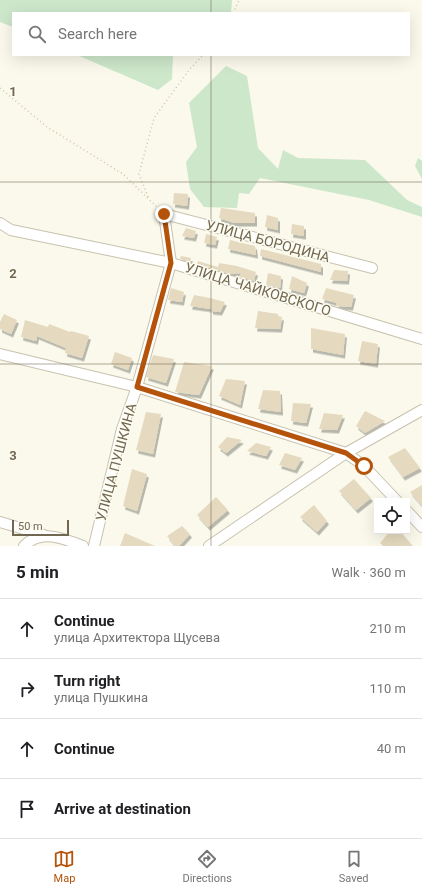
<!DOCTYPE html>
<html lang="en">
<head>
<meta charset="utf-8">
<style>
  :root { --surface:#fff; --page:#f6f6f6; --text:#202124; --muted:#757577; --line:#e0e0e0; --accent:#b45309 }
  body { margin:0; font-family:Roboto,sans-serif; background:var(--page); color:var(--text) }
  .controls { position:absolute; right:12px; bottom:12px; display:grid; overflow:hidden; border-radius:0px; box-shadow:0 4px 16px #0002 }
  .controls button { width:36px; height:36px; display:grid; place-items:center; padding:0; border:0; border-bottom:1px solid var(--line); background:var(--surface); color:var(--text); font:20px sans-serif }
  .scale { position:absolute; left:12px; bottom:10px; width:57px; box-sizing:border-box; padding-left:4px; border:2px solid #726751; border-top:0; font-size:11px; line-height:14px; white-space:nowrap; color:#726751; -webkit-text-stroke:3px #fdfcf1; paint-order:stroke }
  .stop { position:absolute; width:12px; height:12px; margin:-9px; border:3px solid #b45309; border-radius:50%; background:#fff }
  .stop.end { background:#b45309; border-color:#fff; box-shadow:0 1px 4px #0008 }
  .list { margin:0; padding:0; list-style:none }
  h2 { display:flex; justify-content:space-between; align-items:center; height:52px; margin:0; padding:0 16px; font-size:17px }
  h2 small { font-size:13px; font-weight:400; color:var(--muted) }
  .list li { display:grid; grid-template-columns:26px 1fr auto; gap:12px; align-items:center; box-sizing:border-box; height:60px; padding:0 16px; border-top:1px solid var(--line) }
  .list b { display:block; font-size:15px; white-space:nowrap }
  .list p { margin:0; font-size:13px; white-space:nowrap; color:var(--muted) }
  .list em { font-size:13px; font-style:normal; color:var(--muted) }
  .icon { flex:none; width:22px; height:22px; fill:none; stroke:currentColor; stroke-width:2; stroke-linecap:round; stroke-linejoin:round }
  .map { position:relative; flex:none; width:422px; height:546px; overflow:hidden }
  .search { position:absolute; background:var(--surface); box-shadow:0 4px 16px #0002; left:12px; right:12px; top:12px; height:44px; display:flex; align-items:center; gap:10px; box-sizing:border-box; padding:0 14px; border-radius:0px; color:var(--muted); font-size:15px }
  .sheet { height:292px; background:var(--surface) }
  nav { display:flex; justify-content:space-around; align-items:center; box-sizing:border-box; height:56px; border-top:1px solid var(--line); background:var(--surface); font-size:11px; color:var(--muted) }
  nav a { display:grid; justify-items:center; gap:2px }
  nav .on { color:var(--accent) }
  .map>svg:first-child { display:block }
  .green { fill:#cde7cb }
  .building { fill:#e5dabf; filter:url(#shadow) }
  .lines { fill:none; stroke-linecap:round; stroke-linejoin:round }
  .minor-casing { stroke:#c8c2af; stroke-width:12 }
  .path { stroke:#d1c5a9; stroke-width:1.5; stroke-dasharray:1 3; stroke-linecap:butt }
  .minor { stroke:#fff; stroke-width:10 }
  .route { stroke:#b45309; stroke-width:5 }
  .grid { fill:none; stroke:#726751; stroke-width:1; stroke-opacity:0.55 }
  .labels { text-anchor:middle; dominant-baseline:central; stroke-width:3; stroke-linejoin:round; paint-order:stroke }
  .street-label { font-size:14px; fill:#726751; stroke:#fdfcf1 }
  .grid-label { font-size:13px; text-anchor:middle; font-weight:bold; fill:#726751; stroke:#fdfcf1; stroke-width:3; stroke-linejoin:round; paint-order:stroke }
</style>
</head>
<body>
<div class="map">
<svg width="422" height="546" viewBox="0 0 422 546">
  <defs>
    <filter id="shadow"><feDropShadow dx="2" dy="3.5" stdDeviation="0" flood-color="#0004"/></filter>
  </defs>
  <rect width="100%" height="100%" fill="#faf9eb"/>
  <!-- green -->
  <g class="green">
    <polygon points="0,0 232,0 231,13 13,13 13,27 0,22"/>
    <polygon points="77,55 173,55 172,79 158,90"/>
    <polygon points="226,66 247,76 258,148 278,169 283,150 298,158 365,160 407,200 422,207 422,217 369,200 260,178 249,194 239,193 237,208 204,207 190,189 186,162 197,147 189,103"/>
    <polygon points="418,158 422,161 422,179 415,166"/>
  </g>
  <!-- building -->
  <g class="building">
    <polygon points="174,193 188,194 187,206 173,204"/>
    <polygon points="221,208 255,213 255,223 234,223 219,218"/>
    <polygon points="267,215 278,218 278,230 265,227"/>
    <polygon points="292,224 304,226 304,236 291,234"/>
    <polygon points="186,228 196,231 194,238 182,236"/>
    <polygon points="206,234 217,237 215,245 204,243"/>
    <polygon points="230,240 255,246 256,255 228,249"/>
    <polygon points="261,249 321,264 321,272 260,256"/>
    <polygon points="181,256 191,258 190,262 180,259"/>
    <polygon points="198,261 218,267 219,263 237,266 256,272 254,281 239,277 241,273 229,274 197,264"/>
    <polygon points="334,270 348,271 347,281 330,280"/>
    <polygon points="268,273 281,276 280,288 266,285"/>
    <polygon points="292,276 307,283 304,293 289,289"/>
    <polygon points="171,288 184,292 182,302 168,300"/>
    <polygon points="326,288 354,295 351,307 336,306 337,303 322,299"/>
    <polygon points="194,295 210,298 225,302 220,312 211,311 211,309 190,306"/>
    <polygon points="258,311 278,314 278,316 282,317 280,329 255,328"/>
    <polygon points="4,314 17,320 11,334 0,329 0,322"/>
    <polygon points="25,320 48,327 49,324 70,332 71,331 89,336 82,358 65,353 66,348 37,336 36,341 21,337"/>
    <polygon points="311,328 345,334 343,355 311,349"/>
    <polygon points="362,341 378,344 376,364 358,361"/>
    <polygon points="115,352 132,358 128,370 111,364"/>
    <polygon points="153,355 174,359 166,383 146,377"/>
    <polygon points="184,362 212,366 199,395 175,392"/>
    <polygon points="226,379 245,381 240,405 219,396"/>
    <polygon points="263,390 280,391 281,412 258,409"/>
    <polygon points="293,403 311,404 306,423 291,421"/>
    <polygon points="365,411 385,421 365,433 356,426"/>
    <polygon points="146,412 161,414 153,454 136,450"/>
    <polygon points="324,413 343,415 337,430 319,429"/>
    <polygon points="227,437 242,440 226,453 218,447"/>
    <polygon points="256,443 271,447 266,456 247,451"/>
    <polygon points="405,448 420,468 403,477 388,457"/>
    <polygon points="285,453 302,458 295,470 279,465"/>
    <polygon points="132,469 147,474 137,511 123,506"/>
    <polygon points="354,479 371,498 356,510 339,491"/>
    <polygon points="422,485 422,506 410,492"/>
    <polygon points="216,497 228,510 208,527 197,515"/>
    <polygon points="314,505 327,521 317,532 300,517"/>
    <polygon points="182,526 190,534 179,546 175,546 167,536"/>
    <polygon points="390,531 400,531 413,546 383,546 380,543"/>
    <polygon points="125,533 155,546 120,546"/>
  </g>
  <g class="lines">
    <!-- minor casing -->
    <g class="minor-casing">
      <g id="minor">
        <polyline points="0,223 11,230 171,263 422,339"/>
        <polyline points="0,354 137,387 346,453 364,466 397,501"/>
        <polyline points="407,511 422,527"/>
        <polyline points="0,522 44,535"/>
        <path d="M24,546C41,529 63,538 83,546"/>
        <polyline points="94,546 122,429 137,387 171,263 164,214 372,268"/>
        <polyline points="209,546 346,453 422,410"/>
      </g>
    </g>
    <!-- path -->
    <g class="path">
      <polyline points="233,13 239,0"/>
      <polyline points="0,88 47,127 123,174 158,208"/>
      <polyline points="148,197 139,174 154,118 189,70 203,55"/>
    </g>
    <!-- minor -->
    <use href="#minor" class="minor"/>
  </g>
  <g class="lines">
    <!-- route -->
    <polyline class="route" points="164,214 171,263 137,387 346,453 364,466"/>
  </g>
  <!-- grid -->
  <path class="grid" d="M211,0V13M211,55V546M0,182H422M0,364H422"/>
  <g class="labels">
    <!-- street labels -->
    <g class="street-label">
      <text transform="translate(268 241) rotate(15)">УЛИЦА БОРОДИНА</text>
      <text transform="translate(258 289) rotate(17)">УЛИЦА ЧАЙКОВСКОГО</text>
      <text transform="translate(116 462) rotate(-75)">УЛИЦА ПУШКИНА</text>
    </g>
  </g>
  <g class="grid-label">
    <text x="13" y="96">1</text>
    <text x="13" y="278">2</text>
    <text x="13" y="460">3</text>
  </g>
</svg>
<div class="controls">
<button><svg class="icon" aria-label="locate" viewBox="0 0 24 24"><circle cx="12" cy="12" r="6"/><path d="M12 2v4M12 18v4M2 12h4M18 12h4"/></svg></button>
</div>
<div class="scale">50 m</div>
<div class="stop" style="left:364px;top:466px"></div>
<div class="stop end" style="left:164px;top:214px"></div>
<div class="search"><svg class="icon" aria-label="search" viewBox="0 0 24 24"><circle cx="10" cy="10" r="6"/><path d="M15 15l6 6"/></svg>Search here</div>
</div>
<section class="sheet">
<h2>5 min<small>Walk · 360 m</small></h2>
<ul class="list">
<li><svg class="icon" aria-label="ahead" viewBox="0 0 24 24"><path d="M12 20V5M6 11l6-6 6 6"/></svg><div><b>Continue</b><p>улица Архитектора Щусева</p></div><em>210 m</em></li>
<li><svg class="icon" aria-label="right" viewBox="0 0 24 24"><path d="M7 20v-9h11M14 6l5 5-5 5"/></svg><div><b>Turn right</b><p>улица Пушкина</p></div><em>110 m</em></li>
<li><svg class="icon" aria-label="ahead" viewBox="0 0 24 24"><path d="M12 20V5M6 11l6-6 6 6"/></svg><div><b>Continue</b></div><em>40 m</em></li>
<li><svg class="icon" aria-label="arrive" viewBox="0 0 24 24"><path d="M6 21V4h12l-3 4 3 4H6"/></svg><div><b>Arrive at destination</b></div></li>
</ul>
</section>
<nav>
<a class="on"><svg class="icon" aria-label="map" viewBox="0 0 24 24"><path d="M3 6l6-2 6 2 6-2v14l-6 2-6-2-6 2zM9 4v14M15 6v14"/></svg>Map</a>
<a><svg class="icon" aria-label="directions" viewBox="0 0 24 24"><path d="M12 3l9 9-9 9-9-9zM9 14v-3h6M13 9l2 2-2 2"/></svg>Directions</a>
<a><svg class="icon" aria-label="saved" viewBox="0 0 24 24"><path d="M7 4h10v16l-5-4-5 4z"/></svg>Saved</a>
</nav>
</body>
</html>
